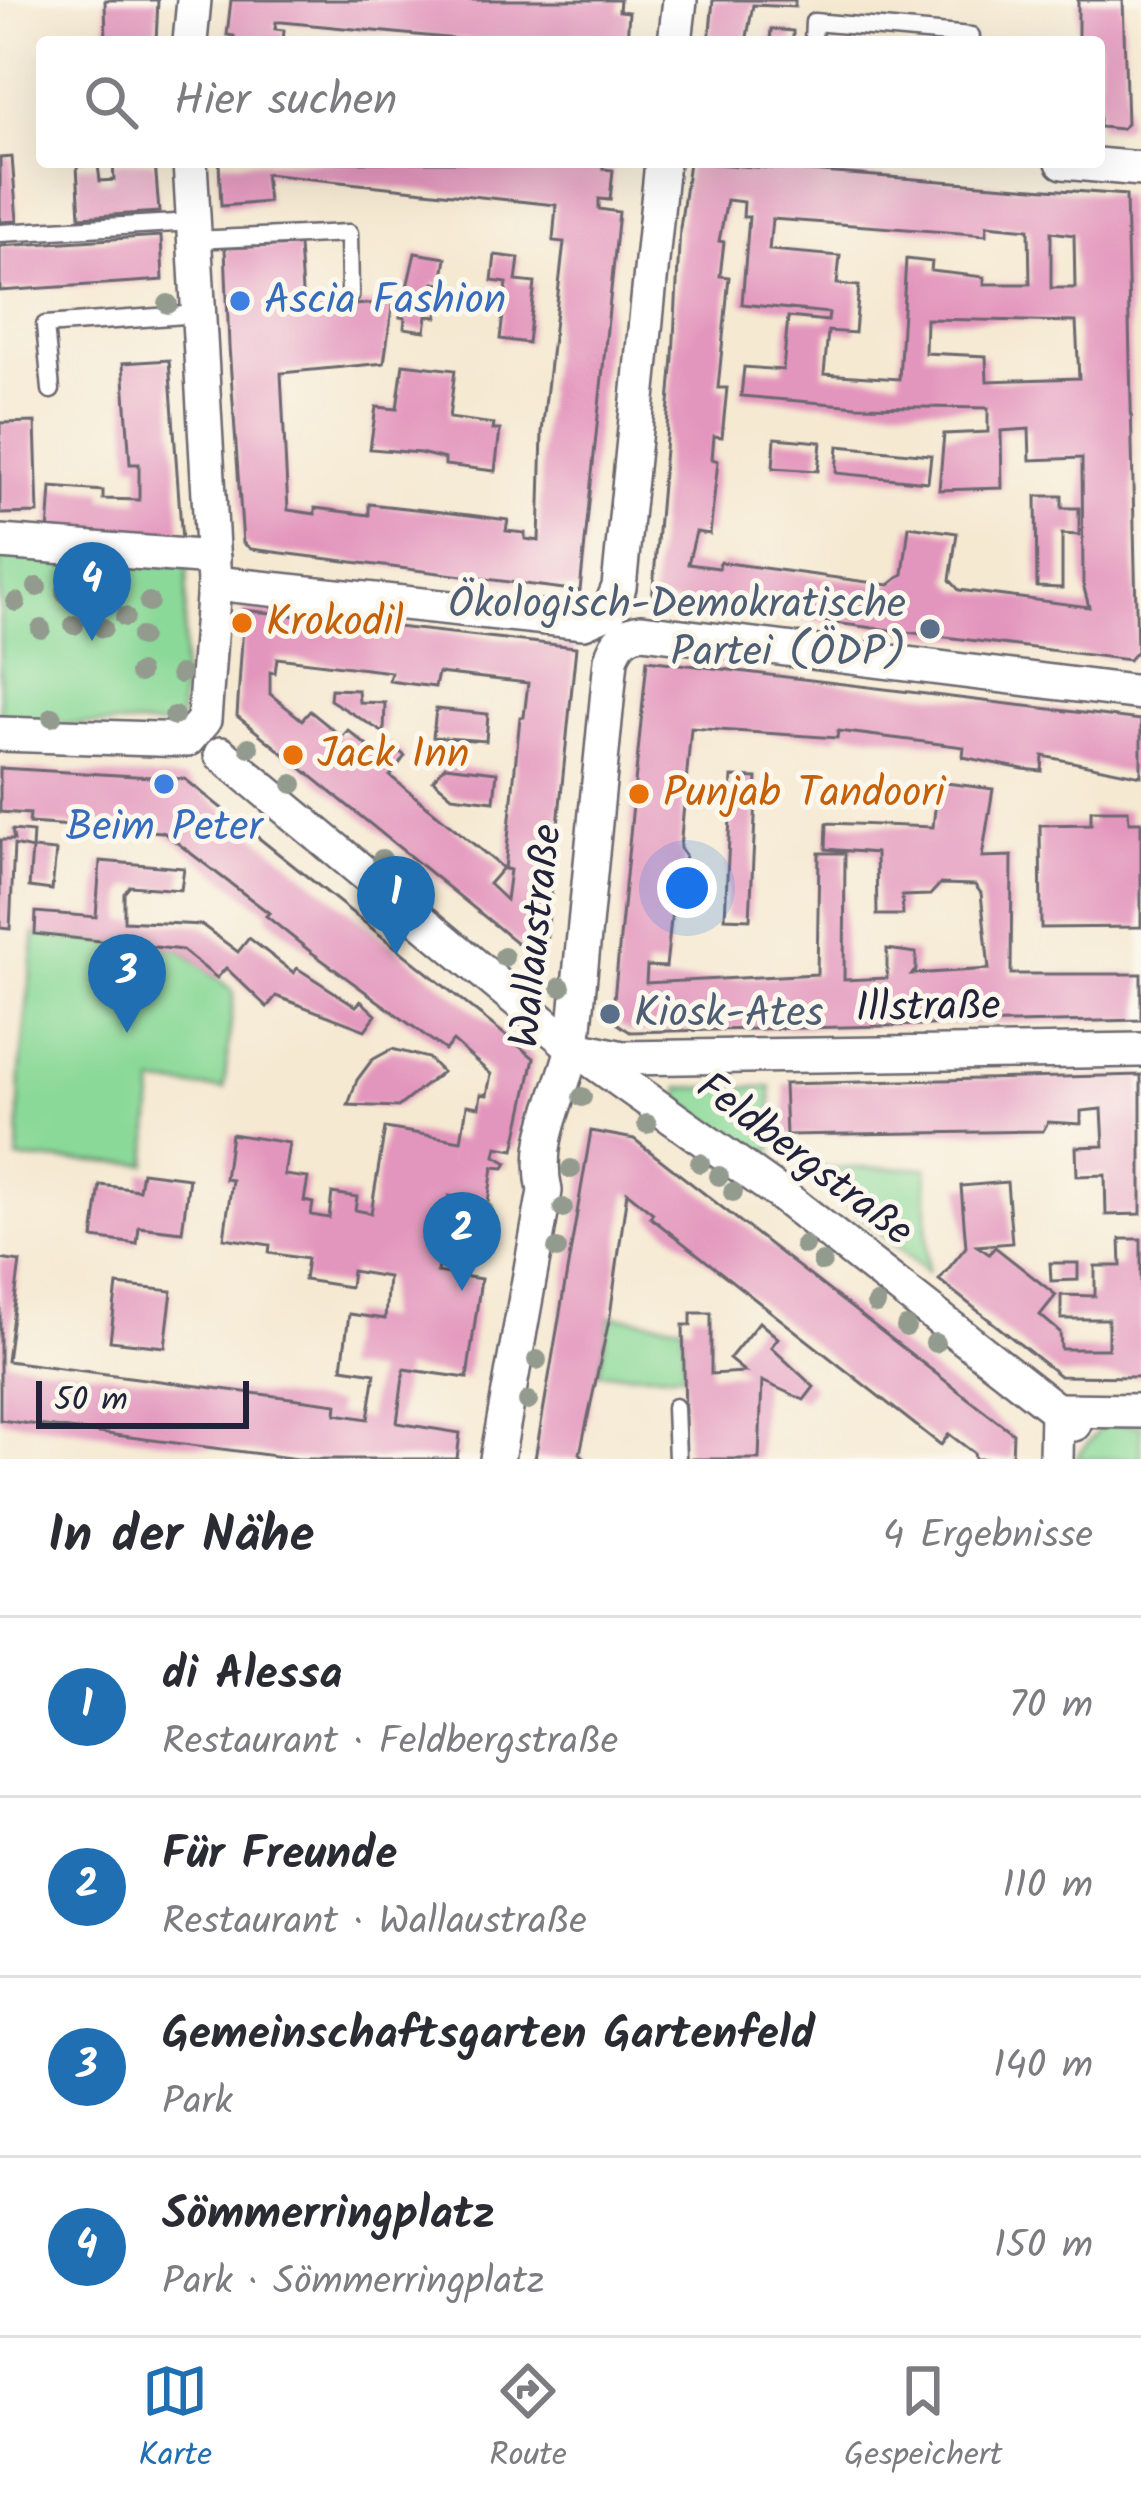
<!DOCTYPE html>
<html lang="de">
<head>
<meta charset="utf-8">
<style>
  :root { --surface:#fff; --page:#f2f2f3; --text:#2b2b33; --muted:#7c7c81; --line:#e1e1e2; --accent:#1f6fb2 }
  body { margin:0; font-family:Kalam,sans-serif; background:var(--page); color:var(--text) }
  .scale { position:absolute; left:36px; bottom:30px; width:213px; box-sizing:border-box; padding-left:12px; border:6px solid #22223b; border-top:0; font-size:33px; line-height:42px; white-space:nowrap; color:#22223b; -webkit-text-stroke:9px #fbf7ec; paint-order:stroke }
  .you { position:absolute; left:687px; top:888px; width:42px; height:42px; margin:-30px; border:9px solid #fff; border-radius:50%; background:#1a73e8; box-shadow:0 0 0 18px #1a73e833 }
  .badge { display:grid; place-items:center; width:78px; height:78px; border-radius:50%; background:var(--accent); color:#fff; font-size:39px; font-weight:700 }
  .pin { position:absolute; translate:-50% -99px; filter:drop-shadow(0 3px 6px #0008) }
  .pin::after { content:''; position:absolute; top:63px; width:42px; height:36px; background:inherit; clip-path:polygon(0 0,100% 0,50% 100%) }
  .list { margin:0; padding:0; list-style:none }
  h2 { display:flex; justify-content:space-between; align-items:center; height:156px; margin:0; padding:0 48px; font-size:51px }
  h2 small { font-size:39px; font-weight:400; color:var(--muted) }
  .list li { display:grid; grid-template-columns:78px 1fr auto; gap:36px; align-items:center; box-sizing:border-box; height:180px; padding:0 48px; border-top:3px solid var(--line) }
  .list b { display:block; font-size:45px; white-space:nowrap }
  .list p { margin:0; font-size:39px; white-space:nowrap; color:var(--muted) }
  .list em { font-size:39px; font-style:normal; color:var(--muted) }
  .icon { flex:none; width:66px; height:66px; fill:none; stroke:currentColor; stroke-width:2; stroke-linecap:round; stroke-linejoin:round }
  .map { position:relative; flex:none; width:1141px; height:1459px; overflow:hidden }
  .search { position:absolute; background:var(--surface); box-shadow:0 12px 48px #0002; left:36px; right:36px; top:36px; height:132px; display:flex; align-items:center; gap:30px; box-sizing:border-box; padding:0 42px; border-radius:12px; color:var(--muted); font-size:45px }
  .sheet { height:876px; background:var(--surface) }
  nav { display:flex; justify-content:space-around; align-items:center; box-sizing:border-box; height:168px; border-top:3px solid var(--line); background:var(--surface); font-size:33px; color:var(--muted) }
  nav a { display:grid; justify-items:center; gap:6px }
  nav .on { color:var(--accent) }
  .map>svg:first-child { display:block }
  .green { fill:#8bd998; stroke:#567e6a; stroke-width:3 }
  .building { fill:#e396bd; fill-rule:evenodd }
  .lines { fill:none; stroke-linecap:round; stroke-linejoin:round }
  .service-casing { stroke:#6c6870; stroke-width:21 }
  .minor-casing { stroke:#6c6870; stroke-width:38 }
  .service { stroke:#fff; stroke-width:16 }
  .minor { stroke:#fff; stroke-width:33 }
  .tree { fill:#939a8e }
  .shop-dot { fill:#3f7fe0; stroke:#fbf7ec; stroke-width:4.5 }
  .food-dot { fill:#e8710a; stroke:#fbf7ec; stroke-width:4.5 }
  .service-dot { fill:#5c6f8a; stroke:#fbf7ec; stroke-width:4.5 }
  .labels { text-anchor:middle; dominant-baseline:central; stroke-width:10; stroke-linejoin:round; paint-order:stroke }
  .shop-label { font-size:42px; fill:#366cbe; stroke:#fbf7ec; text-anchor:start }
  .service-label { font-size:42px; fill:#4e5e75; stroke:#fbf7ec; text-anchor:end }
  .food-label { font-size:42px; fill:#c56008; stroke:#fbf7ec; text-anchor:start }
  .street-label { font-size:42px; fill:#22223b; stroke:#fbf7ec }
</style>
</head>
<body>
<div class="map">
<svg width="1141" height="1459" viewBox="0 0 1141 1459">
  <rect width="100%" height="100%" fill="#fbf7ec"/>
  <filter id="ink" filterUnits="userSpaceOnUse"><feTurbulence type="fractalNoise" baseFrequency=".00833" numOctaves="2"/><feDisplacementMap in="SourceGraphic" scale="24" xChannelSelector="R" yChannelSelector="G"/><feConvolveMatrix kernelMatrix="1 2 1 2 8 2 1 2 1" color-interpolation-filters="sRGB"/></filter>
  <filter id="wash" filterUnits="userSpaceOnUse"><feTurbulence type="fractalNoise" baseFrequency=".004" numOctaves="4" result="noise"/><feDisplacementMap in="SourceGraphic" scale="48" xChannelSelector="R" yChannelSelector="G"/><feGaussianBlur stdDeviation="2.7" result="paint"/><feColorMatrix in="noise" values="0 0 0 0 0 0 0 0 0 0 0 0 0 0 0 0 0 1.4 0 .05"/><feComposite in="paint" operator="in"/></filter>
  <g filter="url(#wash)">
    <rect width="100%" height="100%" fill="#f5e9d2"/>
    <!-- green -->
    <g class="green">
      <polygon points="0,552 188,563 180,718 173,726 0,722"/>
      <polygon points="35,934 182,950 234,992 224,1089 154,1084 147,1164 18,1159 20,1073"/>
      <polygon points="771,1087 772,1173 679,1099 680,1088"/>
      <polygon points="803,1168 927,1168 927,1272"/>
      <polygon points="610,1316 683,1325 684,1374 599,1373"/>
      <polygon points="1103,1425 1141,1425 1141,1459 1075,1459"/>
    </g>
    <g id="blocks">
      <!-- building -->
      <g class="building">
        <polygon points="105,0 158,0 156,42 106,42"/>
        <polygon points="231,0 620,0 619,11 629,12 627,42 488,42 282,22 276,22 275,29 284,30 283,42 234,42 234,36 227,35"/>
        <polygon points="713,0 795,0 795,7 753,5 746,42 709,42"/>
        <polygon points="1078,0 1123,0 1127,124 1121,129 1099,127 1099,42 1078,42"/>
        <polygon points="771,29 793,31 793,42 770,42"/>
        <polygon points="12,157 17,221 0,222 0,158"/>
        <polygon points="113,162 155,162 159,212 80,217 77,166 98,165 100,181 114,180"/>
        <polygon points="219,162 604,162 603,169 613,170 610,200 599,199 599,209 619,212 580,591 251,549 243,543 229,346 225,248 299,245 303,309 393,302 384,363 281,373 288,510 315,514 315,508 369,515 369,504 469,515 508,520 506,531 525,533 525,539 539,541 542,432 564,242 553,241 556,205 265,174 268,202 221,206"/>
        <path d="M689,162L1126,195L1137,651L1129,660L652,600L673,357L680,228ZM727,200L744,202L743,217H749L742,304L829,313L828,321L788,317L783,370L744,367L741,396L857,406L988,408V432L944,434L939,490L1002,488L1001,431L1029,429L1030,460L1082,458L1083,584L1089,607L959,590L950,580L957,533L909,526L903,574L889,585L720,562L719,568L688,564L696,532L710,534L718,461L712,459L714,436L722,437L727,388H718L729,277L720,276L724,242L719,241ZM772,219L986,235L987,225L1029,229L1030,284H984V277L931,271L932,262L906,259L899,379L824,374L828,331L855,333L859,286L837,284L840,256L769,250ZM1051,232L1074,235L1075,288H1051ZM926,319L1076,322L1079,378L987,381L986,356L925,353Z"/>
        <polygon points="161,236 163,280 0,291 0,246"/>
        <polygon points="415,253 446,258 442,284 434,283 432,292 440,294 437,317 427,316 425,331 404,328 405,318 400,317"/>
        <polygon points="495,255 519,258 516,281 535,283 528,343 500,339 507,283 492,281"/>
        <polygon points="169,360 182,542 48,533 51,487 103,491 103,499 139,500 139,464 130,464 123,363"/>
        <polygon points="403,364 455,370 449,418 494,424 493,430 500,430 495,471 445,465 445,459 420,453 370,449 376,407 397,409"/>
        <polygon points="35,422 38,513 0,514 0,423"/>
        <polygon points="775,438 821,442 818,471 773,468"/>
        <polygon points="838,446 931,455 928,482 836,473"/>
        <polygon points="1036,496 1062,496 1062,508 1079,508 1079,535 1062,534 1062,588 1037,587"/>
        <path d="M244,610L576,647L546,944L527,951L237,716ZM277,658L391,672L389,681L435,687L438,673L528,683L524,717H520L505,869L510,870L506,900L489,884L503,868L390,776L405,756L388,742L378,755L348,730L342,737L310,711L302,720L270,694V672L275,673Z"/>
        <polygon points="647,660 1141,720 1141,776 1043,756 1042,771 1023,769 963,757 964,747 838,731 837,738 691,728 680,848 685,855 680,894 672,910 666,967 647,966 646,983 817,974 819,853 845,853 844,980 887,978 887,949 916,953 916,970 912,974 989,969 981,893 975,885 940,884 930,895 902,896 903,915 877,915 876,853 826,849 827,823 933,827 938,782 993,789 982,857 1012,856 1011,974 1141,974 1141,1020 630,1032 612,1020"/>
        <polygon points="331,689 358,690 359,702 385,703 384,733 330,700"/>
        <polygon points="436,709 488,714 486,741 433,737"/>
        <polygon points="445,766 497,772 494,801 452,796 433,780"/>
        <polygon points="0,768 185,779 534,1058 514,1150 497,1147 495,1156 507,1163 504,1168 493,1167 488,1202 449,1196 437,1272 481,1279 467,1378 404,1369 397,1423 460,1433 457,1459 298,1459 0,1420 0,1259 20,1262 7,1361 337,1404 336,1414 368,1419 375,1373 342,1368 349,1314 385,1319 388,1277 352,1271 350,1287 304,1280 307,1259 269,1253 270,1245 224,1238 232,1180 225,1179 231,1134 289,1143 284,1175 308,1178 304,1201 313,1203 311,1215 329,1218 332,1193 357,1197 355,1210 371,1213 385,1128 461,1141 467,1105 479,1107 481,1094 487,1095 491,1074 453,1041 445,1050 311,952 266,916 269,913 163,832 29,823 30,814 0,812"/>
        <polygon points="732,777 757,778 750,919 725,918"/>
        <polygon points="1091,810 1128,810 1129,822 1141,822 1141,927 1041,928 1040,825 1091,824"/>
        <polygon points="12,830 33,832 32,849 14,845 10,929 0,928 0,840 14,840"/>
        <polygon points="32,849 56,851 52,890 29,887"/>
        <polygon points="100,861 184,868 181,890 130,886 124,893 124,921 202,925 238,952 249,938 294,973 297,968 356,1006 361,1001 376,1015 365,1030 276,996 267,1007 226,968 217,978 182,950 35,934 36,912 96,917"/>
        <polygon points="392,1049 428,1058 442,1072 398,1107 348,1105 357,1080 372,1060"/>
        <polygon points="1141,1075 1141,1214 1106,1215 1105,1175 1077,1176 1076,1147 1104,1146 1102,1109 1081,1111 1081,1124 1048,1122 1043,1131 786,1135 784,1084"/>
        <polygon points="591,1131 634,1139 974,1403 1013,1433 1012,1459 975,1459 974,1453 949,1434 941,1445 650,1217 653,1213 627,1192 610,1316 580,1453 585,1459 535,1459"/>
        <polygon points="142,1172 189,1178 182,1232 139,1227 137,1244 93,1238 100,1185 139,1190"/>
        <polygon points="1007,1182 1012,1243 977,1246 989,1254 995,1247 1056,1295 1040,1315 1060,1332 1061,1349 1108,1349 1108,1319 1061,1319 1061,1295 1095,1296 1095,1266 1121,1266 1120,1239 1141,1239 1141,1377 1060,1376 939,1280 966,1247 961,1186"/>
        <polygon points="1050,1263 1078,1263 1078,1280 1051,1281"/>
        <polygon points="117,1285 172,1291 165,1347 110,1341"/>
        <polygon points="691,1313 711,1313 711,1374 745,1372 729,1359 759,1322 778,1338 771,1347 814,1387 804,1400 762,1381 759,1459 686,1459 683,1325 691,1325"/>
      </g>
    </g>
  </g>
  <g filter="url(#ink)">
    <use href="#blocks" fill-opacity="0" stroke="#6c6870" stroke-width="3"/>
    <g class="lines">
      <!-- service casing -->
      <g class="service-casing">
        <g id="service">
          <polyline points="813,42 814,22 971,36"/>
          <polyline points="0,233 193,222"/>
          <polyline points="194,240 349,233 350,295"/>
          <polyline points="51,390 45,325 199,314"/>
          <polyline points="675,1407 677,1459"/>
        </g>
      </g>
      <!-- minor casing -->
      <g class="minor-casing">
        <g id="minor">
          <polyline points="190,42 194,0"/>
          <polyline points="675,42 680,0"/>
          <polyline points="1063,162 1141,169"/>
          <polyline points="0,542 213,558"/>
          <polyline points="214,583 584,622 609,611 619,587 662,162"/>
          <polyline points="0,734 187,740 204,720 214,583 190,162"/>
          <polyline points="221,754 573,1047 779,1193 1074,1424"/>
          <polyline points="587,1050 623,1058 1141,1050"/>
          <path d="M497,1459L545,1191C533,1136 561,1099 573,1047L611,660C615,644 624,633 642,631L1141,693"/>
          <polyline points="1056,1459 1057,1410 1141,1411"/>
        </g>
      </g>
      <!-- service -->
      <use href="#service" class="service"/>
      <!-- minor -->
      <use href="#minor" class="minor"/>
    </g>
    <!-- trees -->
    <g class="tree">
      <circle cx="168" cy="304" r="10"/>
      <circle cx="37" cy="587" r="10"/>
      <circle cx="65" cy="593" r="10"/>
      <circle cx="16" cy="602" r="10"/>
      <circle cx="149" cy="602" r="10"/>
      <circle cx="125" cy="617" r="10"/>
      <circle cx="74" cy="625" r="10"/>
      <circle cx="103" cy="628" r="10"/>
      <circle cx="41" cy="629" r="10"/>
      <circle cx="141" cy="637" r="10"/>
      <circle cx="139" cy="673" r="10"/>
      <circle cx="180" cy="674" r="10"/>
      <circle cx="174" cy="716" r="10"/>
      <circle cx="52" cy="717" r="10"/>
      <circle cx="249" cy="747" r="10"/>
      <circle cx="293" cy="784" r="10"/>
      <circle cx="382" cy="859" r="10"/>
      <circle cx="504" cy="957" r="10"/>
      <circle cx="561" cy="987" r="10"/>
      <circle cx="582" cy="1097" r="10"/>
      <circle cx="647" cy="1124" r="10"/>
      <circle cx="700" cy="1163" r="10"/>
      <circle cx="571" cy="1169" r="10"/>
      <circle cx="719" cy="1176" r="10"/>
      <circle cx="733" cy="1192" r="10"/>
      <circle cx="563" cy="1208" r="10"/>
      <circle cx="484" cy="1211" r="10"/>
      <circle cx="804" cy="1245" r="10"/>
      <circle cx="557" cy="1249" r="10"/>
      <circle cx="467" cy="1254" r="10"/>
      <circle cx="822" cy="1262" r="10"/>
      <circle cx="876" cy="1304" r="10"/>
      <circle cx="906" cy="1327" r="10"/>
      <circle cx="935" cy="1343" r="10"/>
      <circle cx="537" cy="1360" r="10"/>
      <circle cx="528" cy="1401" r="10"/>
    </g>
  </g>
  <!-- markers -->
  <g class="shop-dot">
    <circle cx="240" cy="301" r="12"/>
    <circle cx="164" cy="784" r="12"/>
  </g>
  <g class="food-dot">
    <circle cx="242" cy="623" r="12"/>
    <circle cx="293" cy="755" r="12"/>
    <circle cx="639" cy="794" r="12"/>
  </g>
  <g class="service-dot">
    <circle cx="930" cy="629" r="12"/>
    <circle cx="610" cy="1014" r="12"/>
  </g>
  <g class="labels">
    <!-- shop labels -->
    <g class="shop-label">
      <text x="264" y="301">Ascia Fashion</text>
      <text x="164" y="828" text-anchor="middle">Beim Peter</text>
    </g>
    <!-- service labels -->
    <g class="service-label">
      <text x="906" y="605">Ökologisch-Demokratische<tspan x="906" dy="48">Partei (ÖDP)</tspan></text>
      <text x="634" y="1014" text-anchor="start">Kiosk-Ates</text>
    </g>
    <!-- food labels -->
    <g class="food-label">
      <text x="266" y="623">Krokodil</text>
      <text x="317" y="755">Jack Inn</text>
      <text x="663" y="794">Punjab Tandoori</text>
    </g>
    <!-- street labels -->
    <g class="street-label">
      <text transform="translate(537 936) rotate(-84)">Wallaustraße</text>
      <text transform="translate(928 1008) rotate(-1)">Illstraße</text>
      <text transform="translate(804 1160) rotate(37)">Feldbergstraße</text>
    </g>
  </g>
</svg>
<div class="scale">50 m</div>
<div class="you"></div>
<div class="pin badge" style="left:396px;top:955px">1</div>
<div class="pin badge" style="left:462px;top:1291px">2</div>
<div class="pin badge" style="left:127px;top:1033px">3</div>
<div class="pin badge" style="left:92px;top:641px">4</div>
<div class="search"><svg class="icon" aria-label="search" viewBox="0 0 24 24"><circle cx="10" cy="10" r="6"/><path d="M15 15l6 6"/></svg>Hier suchen</div>
</div>
<section class="sheet">
<h2>In der Nähe<small>4 Ergebnisse</small></h2>
<ul class="list">
<li><span class="badge">1</span><div><b>di Alessa</b><p>Restaurant · Feldbergstraße</p></div><em>70 m</em></li>
<li><span class="badge">2</span><div><b>Für Freunde</b><p>Restaurant · Wallaustraße</p></div><em>110 m</em></li>
<li><span class="badge">3</span><div><b>Gemeinschaftsgarten Gartenfeld</b><p>Park</p></div><em>140 m</em></li>
<li><span class="badge">4</span><div><b>Sömmerringplatz</b><p>Park · Sömmerringplatz</p></div><em>150 m</em></li>
</ul>
</section>
<nav>
<a class="on"><svg class="icon" aria-label="map" viewBox="0 0 24 24"><path d="M3 6l6-2 6 2 6-2v14l-6 2-6-2-6 2zM9 4v14M15 6v14"/></svg>Karte</a>
<a><svg class="icon" aria-label="directions" viewBox="0 0 24 24"><path d="M12 3l9 9-9 9-9-9zM9 14v-3h6M13 9l2 2-2 2"/></svg>Route</a>
<a><svg class="icon" aria-label="saved" viewBox="0 0 24 24"><path d="M7 4h10v16l-5-4-5 4z"/></svg>Gespeichert</a>
</nav>
</body>
</html>
